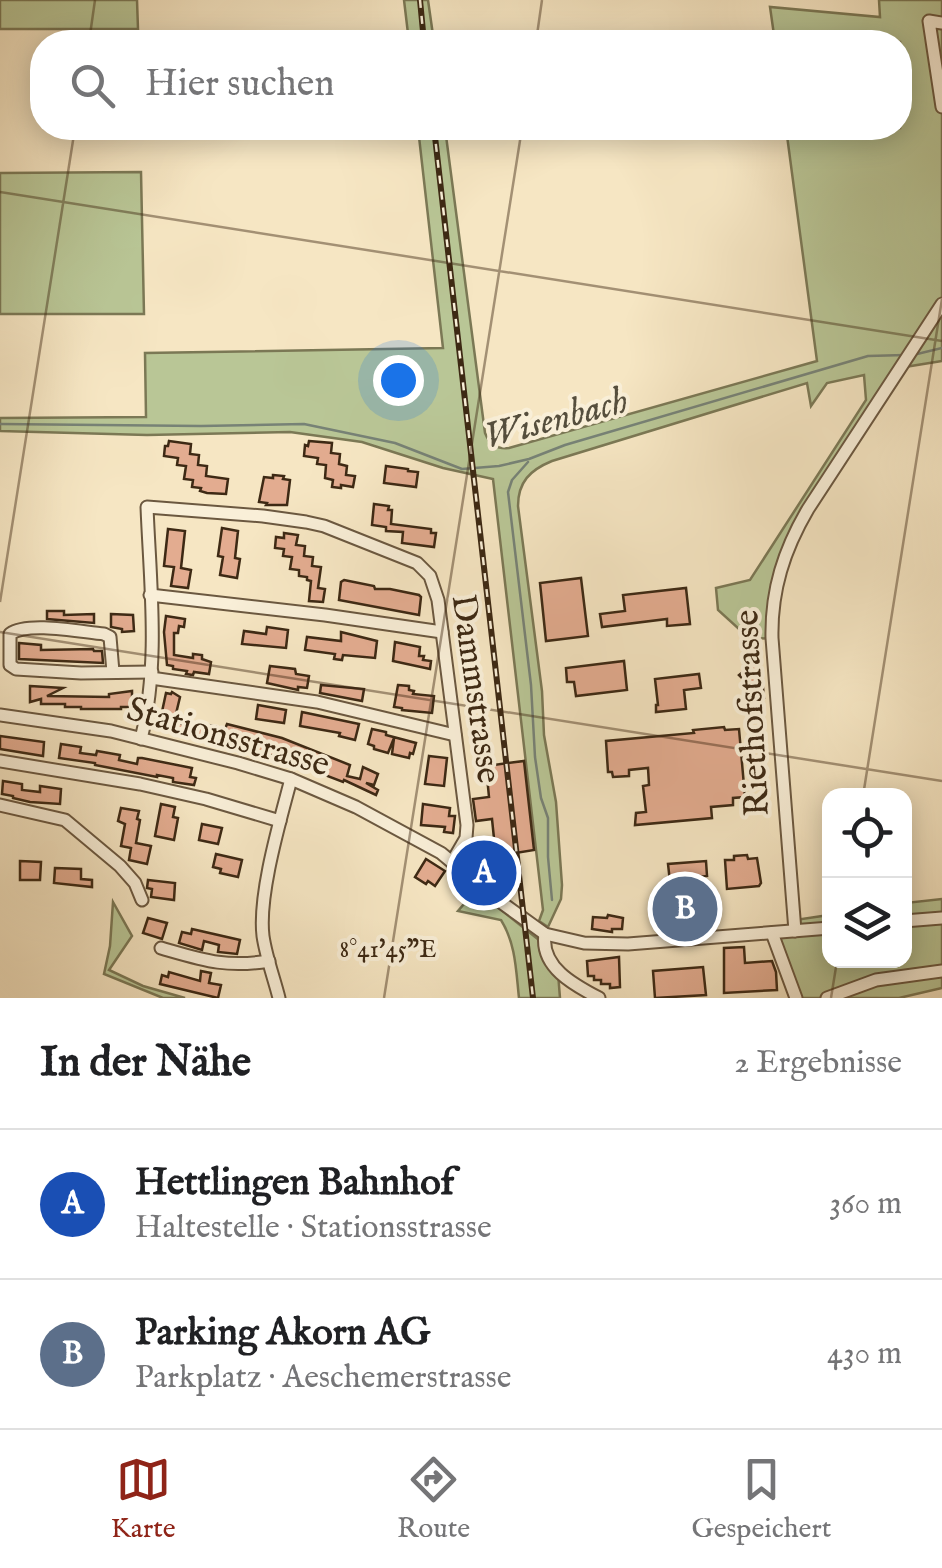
<!DOCTYPE html>
<html lang="de">
<head>
<meta charset="utf-8">
<style>
  :root { --surface:#fff; --page:#f6f6f6; --text:#202124; --muted:#757577; --line:#e0e0e0; --accent:#8f2418 }
  body { margin:0; font-family:"IM FELL English",serif; background:var(--page); color:var(--text) }
  .controls { position:absolute; right:30px; bottom:30px; display:grid; overflow:hidden; border-radius:20px; box-shadow:0 5px 25px #0003 }
  .controls button { width:90px; height:90px; display:grid; place-items:center; padding:0; border:0; border-bottom:2px solid var(--line); background:var(--surface); color:var(--text); font:50px sans-serif }
  .you { position:absolute; left:398px; top:380px; width:35px; height:35px; margin:-25px; border:8px solid #fff; border-radius:50%; background:#1a73e8; box-shadow:0 0 0 15px #1a73e833 }
  .badge { display:grid; place-items:center; width:65px; height:65px; border-radius:50%; background:var(--accent); color:#fff; font-size:32px; font-weight:700 }
  .pin { position:absolute; translate:-50% -50%; border:5px solid #fff; box-shadow:0 2px 10px #0006 }
  .list { margin:0; padding:0; list-style:none }
  h2 { display:flex; justify-content:space-between; align-items:center; height:130px; margin:0; padding:0 40px; font-size:42px }
  h2 small { font-size:32px; font-weight:400; color:var(--muted) }
  .list li { display:grid; grid-template-columns:65px 1fr auto; gap:30px; align-items:center; box-sizing:border-box; height:150px; padding:0 40px; border-top:2px solid var(--line) }
  .list b { display:block; font-size:38px; white-space:nowrap }
  .list p { margin:0; font-size:32px; white-space:nowrap; color:var(--muted) }
  .list em { font-size:32px; font-style:normal; color:var(--muted) }
  .icon { flex:none; width:55px; height:55px; fill:none; stroke:currentColor; stroke-width:2; stroke-linecap:round; stroke-linejoin:round }
  .map { position:relative; flex:none; width:942px; height:998px; overflow:hidden }
  .search { position:absolute; background:var(--surface); box-shadow:0 5px 25px #0003; left:30px; right:30px; top:30px; height:110px; display:flex; align-items:center; gap:25px; box-sizing:border-box; padding:0 35px; border-radius:40px; color:var(--muted); font-size:38px }
  .sheet { height:430px; background:var(--surface) }
  nav { display:flex; justify-content:space-around; align-items:center; box-sizing:border-box; height:140px; border-top:2px solid var(--line); background:var(--surface); font-size:28px; color:var(--muted) }
  nav a { display:grid; justify-items:center; gap:5px }
  nav .on { color:var(--accent) }
  .map>svg:first-child { display:block }
  .green { fill:#b9c696; stroke:#7b7855; stroke-width:2.5 }
  .lines { fill:none; stroke-linecap:round; stroke-linejoin:round }
  .stream { stroke:#778276; stroke-width:2.5 }
  .building { fill:#e3ac90; stroke:#3d2914; stroke-width:2.5 }
  .minor-casing { stroke:#6b5840; stroke-width:15 }
  .minor { stroke:#f9efd8; stroke-width:11 }
  .rail-casing { stroke:#3d2914; stroke-width:6 }
  .rail { stroke:#f9efd8; stroke-width:2.5; stroke-dasharray:8; stroke-linecap:butt }
  .ticks { fill:none; stroke:#3d2914; stroke-width:2.5; stroke-opacity:0.45 }
  .labels { text-anchor:middle; dominant-baseline:central; stroke-width:8; stroke-linejoin:round; paint-order:stroke }
  .street-label { font-size:35px; fill:#3d2914; stroke:#f9efd8 }
  .water-label { font-size:38px; font-style:italic; fill:#554e3d; stroke:#f9efd8 }
  .ticks-label { font-size:25px; text-anchor:middle; fill:#3d2914; stroke:#f9efd8; stroke-width:8; stroke-linejoin:round; paint-order:stroke }
</style>
</head>
<body>
<div class="map">
<svg width="942" height="998" viewBox="0 0 942 998">
  <rect width="100%" height="100%" fill="#f6e6c3"/>
  <filter id="stains"><feTurbulence type="fractalNoise" baseFrequency=".002" numOctaves="4"/><feColorMatrix values="0 0 0 0 .2 0 0 0 0 .09 0 0 0 0 .02 0 0 0 .5 -.17"/></filter>
  <radialGradient id="worn" r=".72"><stop offset=".6" stop-color="#630" stop-opacity="0"/><stop offset="1" stop-color="#630" stop-opacity=".3"/></radialGradient>
  <!-- green -->
  <g class="green">
    <polygon points="0,0 137,0 138,29 0,29"/>
    <polygon points="404,0 428,0 434,42 409,42"/>
    <path d="M879,0H942V361L899,368L790,543L772,638L750,639L718,610L716,588L750,580L866,400L864,375L827,383L811,406L807,383L552,461C530,470 518,482 518,506L542,691L544,735L556,802L562,885L561,899L548,927L539,921L543,910L493,479L443,468L362,442L290,432L147,435L0,431V418L146,417L145,353L443,348L418,128H445L485,433C490,445 496,449 509,448L817,361L786,128H900V42H775L770,7L880,17Z"/>
    <polygon points="141,172 144,314 0,314 0,173"/>
    <path d="M476,890L539,940L558,973L560,998H519C516,971 516,944 501,920L458,911Z"/>
    <polygon points="942,899 942,988 899,998 796,998 772,933 795,931 795,920 829,915 830,961 904,961 905,903"/>
    <polygon points="113,902 132,936 109,970 143,986 185,998 163,998 104,974 110,946"/>
  </g>
  <g class="lines">
    <!-- stream -->
    <g class="stream">
      <polyline points="913,355 942,348"/>
      <polyline points="0,424 201,426 304,424 395,443 462,469 499,466 529,459 565,445 868,356 905,355"/>
      <polyline points="528,462 512,480 508,492 531,685 535,757 541,798 548,818 548,857 552,900"/>
    </g>
  </g>
  <!-- building -->
  <g class="building">
    <polygon points="169,441 191,444 190,454 199,455 198,465 207,466 206,476 228,479 226,494 207,493 200,491 201,488 192,487 193,480 184,479 186,466 177,465 178,458 164,456 165,446 168,446"/>
    <polygon points="309,441 332,443 331,453 340,454 339,464 347,466 346,475 355,476 353,487 341,485 341,488 332,487 333,480 325,478 326,465 317,464 318,458 304,456 305,445 308,446"/>
    <polygon points="386,466 408,469 408,471 418,472 416,487 384,483"/>
    <polygon points="273,475 284,476 283,479 290,480 287,505 266,505 267,503 259,502 264,477 273,478"/>
    <polygon points="374,504 389,506 388,510 392,510 391,524 431,529 431,533 436,533 434,547 402,543 403,532 386,531 386,527 372,525"/>
    <polygon points="222,528 238,531 235,558 240,559 237,578 220,575 223,557 218,556"/>
    <polygon points="168,529 185,531 181,568 191,570 188,588 171,586 174,567 164,566"/>
    <polygon points="284,533 298,535 296,545 305,546 304,556 313,557 312,566 321,567 318,588 325,589 323,602 309,601 311,581 307,580 307,577 299,576 299,570 290,569 292,557 283,556 284,549 275,548 276,537 284,538"/>
    <polygon points="581,578 588,636 546,641 540,583"/>
    <polygon points="344,580 374,586 375,589 390,589 419,595 421,597 419,615 339,600 341,582"/>
    <polygon points="686,588 690,624 667,626 667,619 602,627 600,614 625,611 623,595"/>
    <polygon points="47,611 64,611 64,615 94,614 94,623 47,619"/>
    <polygon points="111,614 133,615 134,631 122,632 122,629 111,627"/>
    <polygon points="166,616 185,619 184,627 179,626 178,633 174,633 174,655 193,658 193,654 202,655 202,659 211,662 209,674 194,672 193,675 186,674 187,671 173,669 173,666 167,665 164,632"/>
    <polygon points="267,627 288,630 286,648 242,644 244,631 266,634"/>
    <polygon points="341,632 377,641 375,658 343,655 342,660 334,659 335,654 305,650 307,637 341,641"/>
    <polygon points="395,642 420,647 419,656 424,656 423,660 431,661 430,669 393,661"/>
    <polygon points="19,643 41,645 41,650 93,649 94,651 102,651 103,663 19,659"/>
    <polygon points="760,658 764,698 754,699 753,691 746,691 745,681 739,675 744,671 743,660"/>
    <polygon points="624,661 627,690 576,696 574,682 567,682 566,668"/>
    <polygon points="270,666 295,669 296,674 309,676 307,688 298,687 298,690 267,683"/>
    <polygon points="699,674 701,688 684,690 686,709 656,712 656,705 658,705 655,679"/>
    <polygon points="321,685 364,689 362,701 320,693"/>
    <polygon points="398,685 409,686 409,690 414,691 413,694 434,696 432,713 402,710 402,708 394,707"/>
    <polygon points="30,686 63,688 47,696 109,697 109,694 132,691 132,707 121,707 121,709 81,709 81,707 65,707 65,704 41,704 41,699 30,702"/>
    <polygon points="172,692 180,697 174,722 195,727 196,722 225,729 227,724 282,738 350,765 347,776 360,779 363,767 378,774 374,785 366,783 378,790 376,795 344,780 343,782 278,757 163,727 160,721 166,693 171,694"/>
    <polygon points="258,705 286,710 284,723 256,719"/>
    <polygon points="302,712 359,724 355,740 339,736 340,733 300,726"/>
    <polygon points="724,727 725,730 739,729 745,797 733,798 733,805 711,807 712,818 635,825 636,813 646,812 643,786 649,785 648,768 629,770 629,776 613,777 612,772 608,772 606,741 694,733 693,730"/>
    <polygon points="372,729 386,732 386,735 416,743 413,754 410,753 409,758 392,754 394,738 388,753 374,749 374,746 368,744"/>
    <polygon points="0,736 44,742 43,756 0,749"/>
    <polygon points="61,744 81,747 80,753 96,755 97,751 120,755 119,760 137,764 138,758 142,758 192,768 190,777 196,778 194,785 173,782 173,778 157,775 157,777 95,765 95,763 59,758"/>
    <polygon points="429,756 447,758 444,786 425,784"/>
    <polygon points="524,761 534,850 509,854 512,886 499,887 492,819 476,821 473,799 489,797 486,766"/>
    <polygon points="3,781 22,784 22,790 40,792 40,786 61,789 60,804 30,802 13,798 13,796 2,794"/>
    <polygon points="161,804 175,807 173,817 178,818 174,840 155,836"/>
    <polygon points="423,804 450,808 449,816 455,816 453,833 444,832 445,827 421,825"/>
    <polygon points="121,808 139,811 137,819 140,820 136,843 151,846 147,864 129,860 131,848 121,846 125,824 118,821"/>
    <polygon points="202,824 222,828 218,844 199,840"/>
    <polygon points="216,854 242,860 238,877 220,873 221,869 213,867"/>
    <polygon points="747,855 748,859 757,858 761,883 759,886 727,889 725,860 734,860 734,856"/>
    <polygon points="426,859 445,871 435,886 428,881 426,884 415,877"/>
    <polygon points="20,861 41,862 40,880 20,880"/>
    <polygon points="706,861 707,876 698,877 698,880 670,882 668,864"/>
    <polygon points="55,868 81,869 81,879 92,880 92,887 54,883"/>
    <polygon points="148,880 175,883 174,900 151,897 152,889 147,888"/>
    <polygon points="608,915 623,918 622,929 612,929 612,932 592,929 593,917 607,918"/>
    <polygon points="148,918 167,923 162,939 143,933"/>
    <polygon points="192,929 240,940 237,954 218,952 219,945 204,941 202,950 179,943 182,932 191,934"/>
    <polygon points="744,947 745,963 772,961 776,972 777,990 724,993 724,948"/>
    <polygon points="619,957 620,987 610,988 610,984 601,984 601,980 594,980 594,976 588,976 587,961"/>
    <polygon points="703,967 706,995 655,998 653,971"/>
    <polygon points="201,971 211,973 209,983 221,985 218,998 160,984 162,975 168,977 169,972 200,981"/>
  </g>
  <g class="lines">
    <!-- minor casing -->
    <g class="minor-casing">
      <g id="minor">
        <polyline points="942,23 929,21 942,107"/>
        <polyline points="150,595 325,615 442,632"/>
        <path d="M113,672L110,637L104,634C81,632 28,621 10,634V665L16,669L81,673L152,672"/>
        <polyline points="151,678 317,702 455,735"/>
        <polyline points="0,715 111,731 238,763 291,779 356,807 441,853 495,898 545,934 584,943 628,944 830,928"/>
        <path d="M141,739C160,664 150,583 147,507L263,516L306,522L324,526L417,563L430,576L438,600L467,825L466,838L452,862"/>
        <polyline points="0,761 140,784 206,799 280,821"/>
        <polyline points="0,805 65,820 120,866 135,883 142,900"/>
        <polyline points="904,921 942,918"/>
        <path d="M795,931L772,638C771,590 784,550 808,509L942,304"/>
        <polyline points="772,933 796,998"/>
        <path d="M545,934C540,967 574,985 599,998"/>
        <path d="M161,948C203,960 225,968 269,961"/>
        <path d="M279,998C274,978 266,957 263,936C258,895 280,821 291,779"/>
        <polyline points="827,998 876,980 942,971"/>
      </g>
    </g>
    <!-- minor -->
    <use href="#minor" class="minor"/>
    <!-- rail casing -->
    <g class="rail-casing">
      <g id="rail">
        <polyline points="420,0 424,42"/>
        <polyline points="434,128 533,998"/>
      </g>
    </g>
    <!-- rail -->
    <use href="#rail" class="rail"/>
  </g>
  <!-- ticks -->
  <path class="ticks" d="M89,42L95,0M536,42L542,0M0,192L942,341M0,602L75,128M0,632L942,781M863,796L942,299M384,998L522,128M831,998L837,961"/>
  <g class="labels">
    <!-- street labels -->
    <g class="street-label">
      <text transform="translate(475 689) rotate(82)">Dammstrasse</text>
      <text transform="translate(753 713) rotate(-93)">Riethofstrasse</text>
      <text transform="translate(228 738) rotate(16)">Stationsstrasse</text>
    </g>
    <!-- water labels -->
    <g class="water-label">
      <text transform="translate(556 420) rotate(-15)">Wisenbach</text>
    </g>
  </g>
  <g class="ticks-label">
    <text x="388" y="957">8°41'45"E</text>
  </g>
  <rect width="100%" height="100%" filter="url(#stains)"/>
  <rect width="100%" height="100%" fill="url(#worn)"/>
</svg>
<div class="controls">
<button><svg class="icon" aria-label="locate" viewBox="0 0 24 24"><circle cx="12" cy="12" r="6"/><path d="M12 2v4M12 18v4M2 12h4M18 12h4"/></svg></button>
<button><svg class="icon" aria-label="layers" viewBox="0 0 24 24"><path d="M12 4l9 5-9 5-9-5zM3 14l9 5 9-5"/></svg></button>
</div>
<div class="you"></div>
<div class="pin badge" style="left:484px;top:873px;background:#1a4fb4">A</div>
<div class="pin badge" style="left:685px;top:909px;background:#5c6f8a">B</div>
<div class="search"><svg class="icon" aria-label="search" viewBox="0 0 24 24"><circle cx="10" cy="10" r="6"/><path d="M15 15l6 6"/></svg>Hier suchen</div>
</div>
<section class="sheet">
<h2>In der Nähe<small>2 Ergebnisse</small></h2>
<ul class="list">
<li><span class="badge" style="background:#1a4fb4">A</span><div><b>Hettlingen Bahnhof</b><p>Haltestelle · Stationsstrasse</p></div><em>360 m</em></li>
<li><span class="badge" style="background:#5c6f8a">B</span><div><b>Parking Akorn AG</b><p>Parkplatz · Aeschemerstrasse</p></div><em>430 m</em></li>
</ul>
</section>
<nav>
<a class="on"><svg class="icon" aria-label="map" viewBox="0 0 24 24"><path d="M3 6l6-2 6 2 6-2v14l-6 2-6-2-6 2zM9 4v14M15 6v14"/></svg>Karte</a>
<a><svg class="icon" aria-label="directions" viewBox="0 0 24 24"><path d="M12 3l9 9-9 9-9-9zM9 14v-3h6M13 9l2 2-2 2"/></svg>Route</a>
<a><svg class="icon" aria-label="saved" viewBox="0 0 24 24"><path d="M7 4h10v16l-5-4-5 4z"/></svg>Gespeichert</a>
</nav>
</body>
</html>
